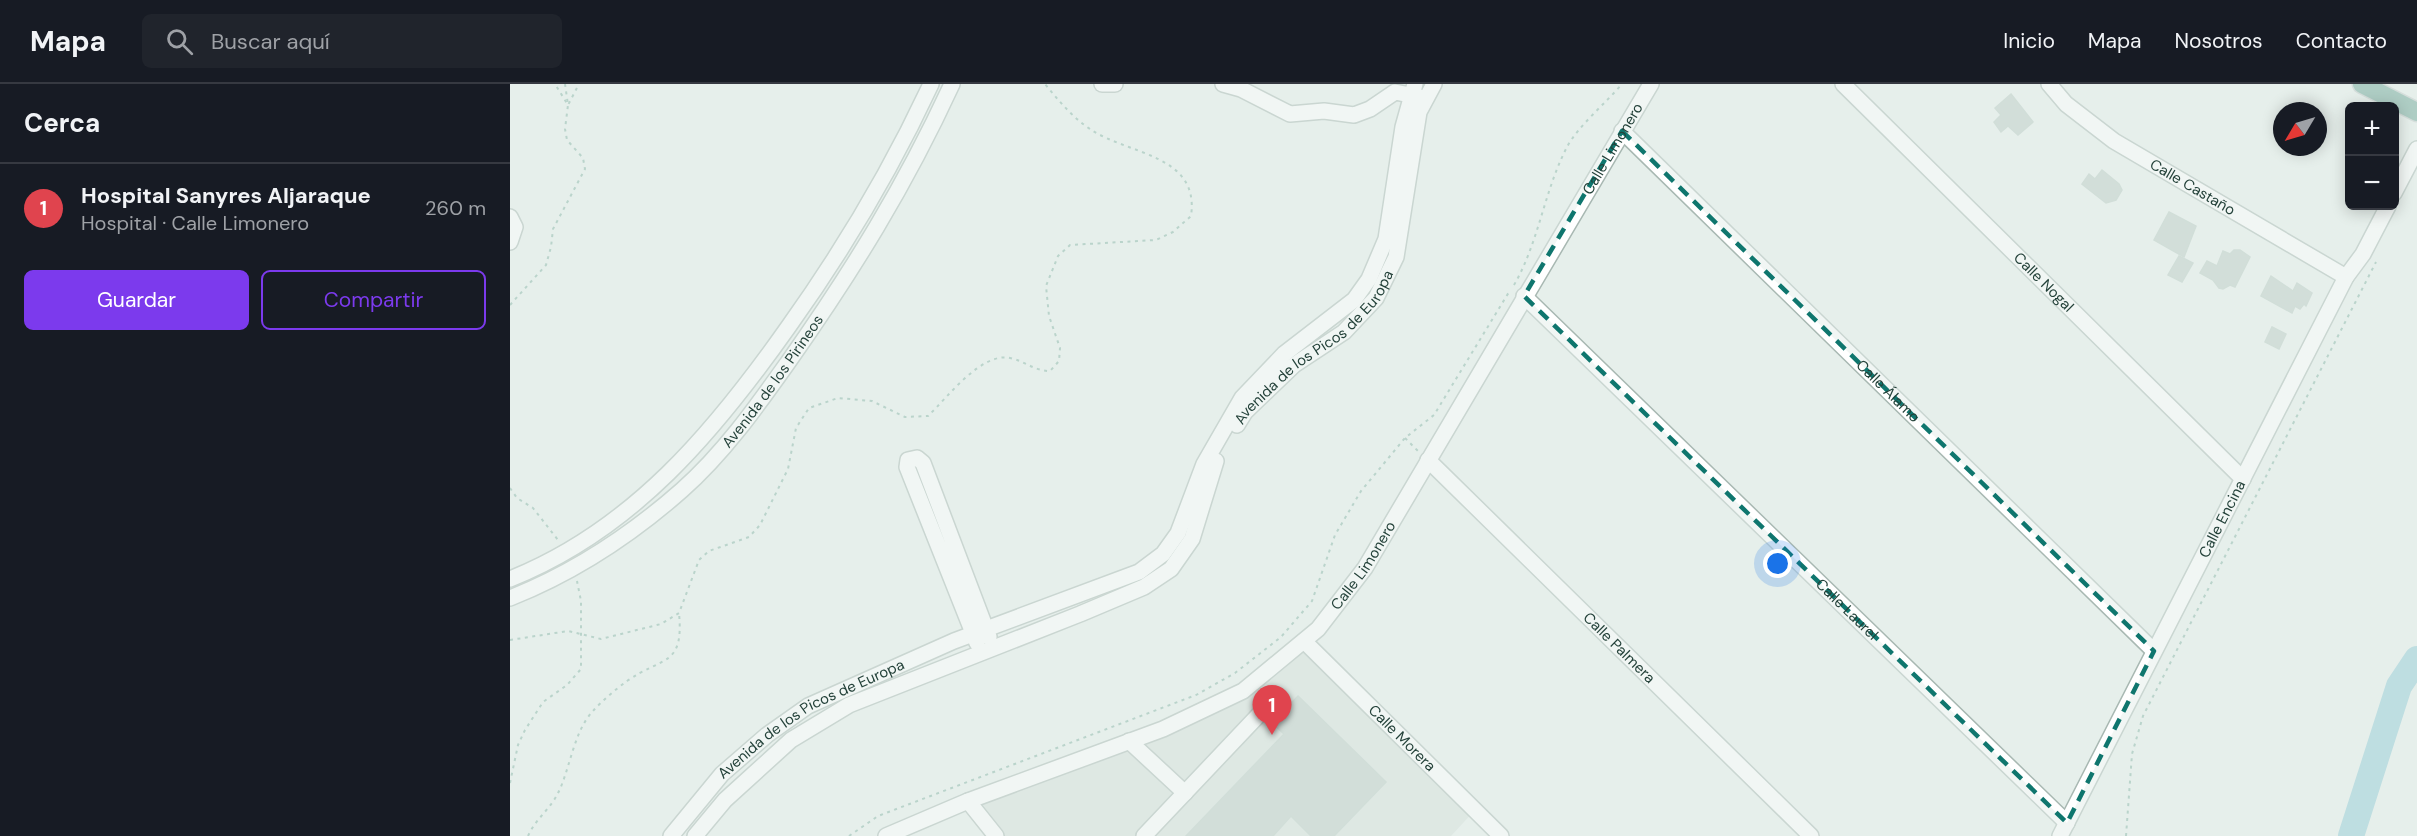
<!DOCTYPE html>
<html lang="es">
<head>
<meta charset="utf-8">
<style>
  :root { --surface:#171b24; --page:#20242c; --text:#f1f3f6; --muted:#9ea1a6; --line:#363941; --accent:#7c3aed }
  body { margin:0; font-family:"DM Sans",sans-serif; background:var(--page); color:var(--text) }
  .controls { position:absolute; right:18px; top:18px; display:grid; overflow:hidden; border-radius:9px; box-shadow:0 3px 15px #0003 }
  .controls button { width:54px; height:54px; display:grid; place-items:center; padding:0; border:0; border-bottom:2px solid var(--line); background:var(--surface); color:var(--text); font:30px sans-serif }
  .compass { position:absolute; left:1763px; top:18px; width:54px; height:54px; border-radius:50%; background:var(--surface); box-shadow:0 3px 15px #0003; rotate:232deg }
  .you { position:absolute; left:1268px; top:480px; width:21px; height:21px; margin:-15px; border:4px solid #fff; border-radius:50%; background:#1a73e8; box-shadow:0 0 0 9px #1a73e833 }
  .badge { display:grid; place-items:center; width:39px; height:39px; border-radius:50%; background:var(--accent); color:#fff; font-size:20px; font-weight:700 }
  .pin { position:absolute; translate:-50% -50px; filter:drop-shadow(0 2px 3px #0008) }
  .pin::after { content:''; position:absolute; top:32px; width:21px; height:18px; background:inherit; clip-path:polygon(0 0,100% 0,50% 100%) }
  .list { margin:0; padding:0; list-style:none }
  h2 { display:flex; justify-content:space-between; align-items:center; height:78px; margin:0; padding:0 24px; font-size:26px }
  h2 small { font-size:20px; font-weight:400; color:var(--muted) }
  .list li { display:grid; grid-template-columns:39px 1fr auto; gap:18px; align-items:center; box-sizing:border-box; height:90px; padding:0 24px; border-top:2px solid var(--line) }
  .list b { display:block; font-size:22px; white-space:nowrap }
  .list p { margin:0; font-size:20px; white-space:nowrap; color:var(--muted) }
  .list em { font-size:20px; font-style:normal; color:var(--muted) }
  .actions { display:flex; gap:12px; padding:18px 24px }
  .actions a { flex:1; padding:14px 0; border:2px solid var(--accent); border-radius:9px; text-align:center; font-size:21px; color:var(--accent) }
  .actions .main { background:var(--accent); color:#fff }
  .icon { flex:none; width:33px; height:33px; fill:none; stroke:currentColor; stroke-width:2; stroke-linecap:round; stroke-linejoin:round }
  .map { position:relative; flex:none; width:1907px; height:752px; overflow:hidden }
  header { display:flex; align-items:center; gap:36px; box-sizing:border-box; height:84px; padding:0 30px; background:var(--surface); border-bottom:2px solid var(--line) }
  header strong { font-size:28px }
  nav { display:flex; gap:33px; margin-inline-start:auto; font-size:21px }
  .search { width:420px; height:54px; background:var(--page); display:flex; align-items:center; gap:15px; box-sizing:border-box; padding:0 21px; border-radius:9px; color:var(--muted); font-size:22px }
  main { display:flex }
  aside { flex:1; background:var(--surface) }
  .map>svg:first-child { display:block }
  .built { fill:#d4dfda }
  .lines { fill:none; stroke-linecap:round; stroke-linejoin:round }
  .river { stroke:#8ec9d4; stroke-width:26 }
  .building { fill:#bbcac4; stroke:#b8c9c2; stroke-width:1.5 }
  .minor-casing { stroke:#a8b8b2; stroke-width:18 }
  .major-casing { stroke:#c2cac8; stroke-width:21 }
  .path { stroke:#86b3a5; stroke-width:2; stroke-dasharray:3 4.5; stroke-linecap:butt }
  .minor { stroke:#fff; stroke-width:15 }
  .major { stroke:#6aa596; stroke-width:18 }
  .marked { fill:none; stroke:#0f766e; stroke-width:4.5; stroke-dasharray:12 8; stroke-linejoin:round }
  .labels { text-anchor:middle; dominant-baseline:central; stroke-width:5; stroke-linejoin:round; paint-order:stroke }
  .street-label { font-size:15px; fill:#24423a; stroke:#f7fbf9 }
</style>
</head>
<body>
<header>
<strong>Mapa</strong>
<div class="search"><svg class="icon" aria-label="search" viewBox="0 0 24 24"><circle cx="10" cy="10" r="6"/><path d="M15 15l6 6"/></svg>Buscar aquí</div>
<nav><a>Inicio</a><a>Mapa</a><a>Nosotros</a><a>Contacto</a></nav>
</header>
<main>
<aside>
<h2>Cerca<small></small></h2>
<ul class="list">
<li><span class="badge" style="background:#e0444e">1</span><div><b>Hospital Sanyres Aljaraque</b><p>Hospital · Calle Limonero</p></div><em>260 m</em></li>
</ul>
<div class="actions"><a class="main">Guardar</a><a>Compartir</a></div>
</aside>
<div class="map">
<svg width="1907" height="752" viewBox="0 0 1907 752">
  <rect width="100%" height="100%" fill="#e6efeb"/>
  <!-- built -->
  <polygon class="built" points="794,557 965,726 941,752 486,752 458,717 733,607"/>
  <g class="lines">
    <!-- river -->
    <polyline class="river" points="1841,752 1889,602 1907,575"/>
  </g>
  <!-- building -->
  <g class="building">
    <polygon points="1501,10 1523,38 1508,51 1498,42 1491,48 1484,38 1491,31 1485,24"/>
    <polygon points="1592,86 1609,100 1612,106 1606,116 1596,119 1572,100 1579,90 1585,95"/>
    <polygon points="1659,128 1686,142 1674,173 1644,156"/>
    <polygon points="1724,166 1730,166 1740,173 1725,203 1720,201 1713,205 1709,204 1703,196 1690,189 1697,177 1707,182 1713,167 1720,170"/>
    <polygon points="1669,172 1683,179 1672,198 1658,191"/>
    <polygon points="1761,192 1783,207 1787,199 1802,209 1796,222 1794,220 1790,225 1785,222 1782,229 1751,212"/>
    <polygon points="1762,243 1776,250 1769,265 1755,258"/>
    <polygon points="788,612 876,698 824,752 801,752 781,732 763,752 676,752 774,650 762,639"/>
  </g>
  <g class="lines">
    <!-- minor casing -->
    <g class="minor-casing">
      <g id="minor">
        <polyline points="592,0 605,0"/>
        <polyline points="713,0 731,5 780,30 814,27 844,31 860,25 885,8 910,13"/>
        <path id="s1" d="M1333,0L1733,395"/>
        <path id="s2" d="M1539,0L1556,20L1604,57L1836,193"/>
        <path id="s3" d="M1112,47L1644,567"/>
        <polyline points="1884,109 1907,65"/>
        <polyline points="0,133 5,143 0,158"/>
        <path id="s4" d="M1014,212L1557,739"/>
        <path id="s5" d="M727,341L735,328L784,281L834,248L866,214L886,173L909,28L924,0"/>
        <path id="s6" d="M918,376L1301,752"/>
        <path d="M0,495C123,446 205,347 279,242C334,165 381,86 421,0"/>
        <path id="s7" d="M0,514C63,489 121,451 172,406C214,369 247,322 279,277C343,186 395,102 442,0"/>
        <path id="s8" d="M794,557L991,752"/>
        <polyline points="467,559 397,383 398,376 407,374 413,379 479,553"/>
        <polyline points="619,657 675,709"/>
        <polyline points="458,717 486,752"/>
        <path id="s9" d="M161,752L212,690L257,651L298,622L444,557L629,488L653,470L668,449L694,380L732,314L774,270L844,216L859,195L876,155L893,43L905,0"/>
        <polyline points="185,752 215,716 281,656 339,621 570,530 634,503 661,485 682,455 706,377"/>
        <path id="s10" d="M376,752L458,717L653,645L733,607L808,545L855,484L1141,0"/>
        <polyline points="634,752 759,620"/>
        <path id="s11" d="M1550,752L1836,193L1853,170L1878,122"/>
      </g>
    </g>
    <!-- major casing -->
    <g class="major-casing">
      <polyline id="major" points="1852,0 1907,28"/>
    </g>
    <!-- path -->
    <g class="path">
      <polyline points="55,0 58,21 69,0"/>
      <path d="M1004,201C1029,158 1034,107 1057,63C1068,42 1096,19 1112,0"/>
      <polyline points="0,221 36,181 41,163 43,145 75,85 73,74 57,56 55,45 58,21 45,0"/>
      <polyline points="895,354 908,367"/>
      <polyline points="0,404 7,414 23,424 48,456"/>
      <path d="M0,556L58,547L91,555L151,540L169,529L189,476L199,467L239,453L250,441L278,385L286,344L299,324L328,314L362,317L395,333L418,332C438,313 471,268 500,274C515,277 524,287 540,287L549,277L550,264L539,232L536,202L548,172L560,161L646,156L663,148L681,132C690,70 618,71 580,45C562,33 549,17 535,0"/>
      <polyline points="0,699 8,661 15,646 33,618 57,601 71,585 71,517 67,497"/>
      <path d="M18,752C25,736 39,726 47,711C60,687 63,648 83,627C92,617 106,605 117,597C153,572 174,583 169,529"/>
      <polyline points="339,752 368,732 686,611 725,589 771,553 802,517 825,451 851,407 895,354 924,331 999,208"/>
      <polyline points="1616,752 1622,670 1633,632 1866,178"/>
    </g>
    <!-- minor -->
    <use href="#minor" class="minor"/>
    <!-- major -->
    <use href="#major" class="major"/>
  </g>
  <!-- marked area -->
  <path d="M0 0H1907V752H0ZM1112,47L1644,567L1557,739L1014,212Z" fill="#e6efeb" fill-opacity=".55" fill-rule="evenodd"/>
  <path class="marked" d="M1112,47L1644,567L1557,739L1014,212Z"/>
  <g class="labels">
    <!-- street labels -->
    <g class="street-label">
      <text stroke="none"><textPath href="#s10" startOffset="1047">Calle Limonero</textPath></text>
      <text stroke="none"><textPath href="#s2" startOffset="178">Calle Castaño</textPath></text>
      <text stroke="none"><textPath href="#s1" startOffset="282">Calle Nogal</textPath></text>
      <text stroke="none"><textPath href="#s5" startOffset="111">Avenida de los Picos de Europa</textPath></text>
      <text stroke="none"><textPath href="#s7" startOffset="346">Avenida de los Pirineos</textPath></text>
      <text stroke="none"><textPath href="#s3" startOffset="372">Calle Álamo</textPath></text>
      <text stroke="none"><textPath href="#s11" startOffset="356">Calle Encina</textPath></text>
      <text stroke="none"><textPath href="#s10" startOffset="561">Calle Limonero</textPath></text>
      <text stroke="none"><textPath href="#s4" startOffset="450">Calle Laurel</textPath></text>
      <text stroke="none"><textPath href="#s6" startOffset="268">Calle Palmera</textPath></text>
      <text stroke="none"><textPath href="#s9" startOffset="186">Avenida de los Picos de Europa</textPath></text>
      <text stroke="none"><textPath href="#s8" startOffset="138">Calle Morera</textPath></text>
    </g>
  </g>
</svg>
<div class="controls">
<button>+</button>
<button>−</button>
</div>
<svg class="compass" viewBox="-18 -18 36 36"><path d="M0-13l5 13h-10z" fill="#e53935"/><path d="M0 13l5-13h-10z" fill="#9ea1a6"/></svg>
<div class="you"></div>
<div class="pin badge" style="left:762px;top:651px;background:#e0444e">1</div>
</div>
</main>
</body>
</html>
